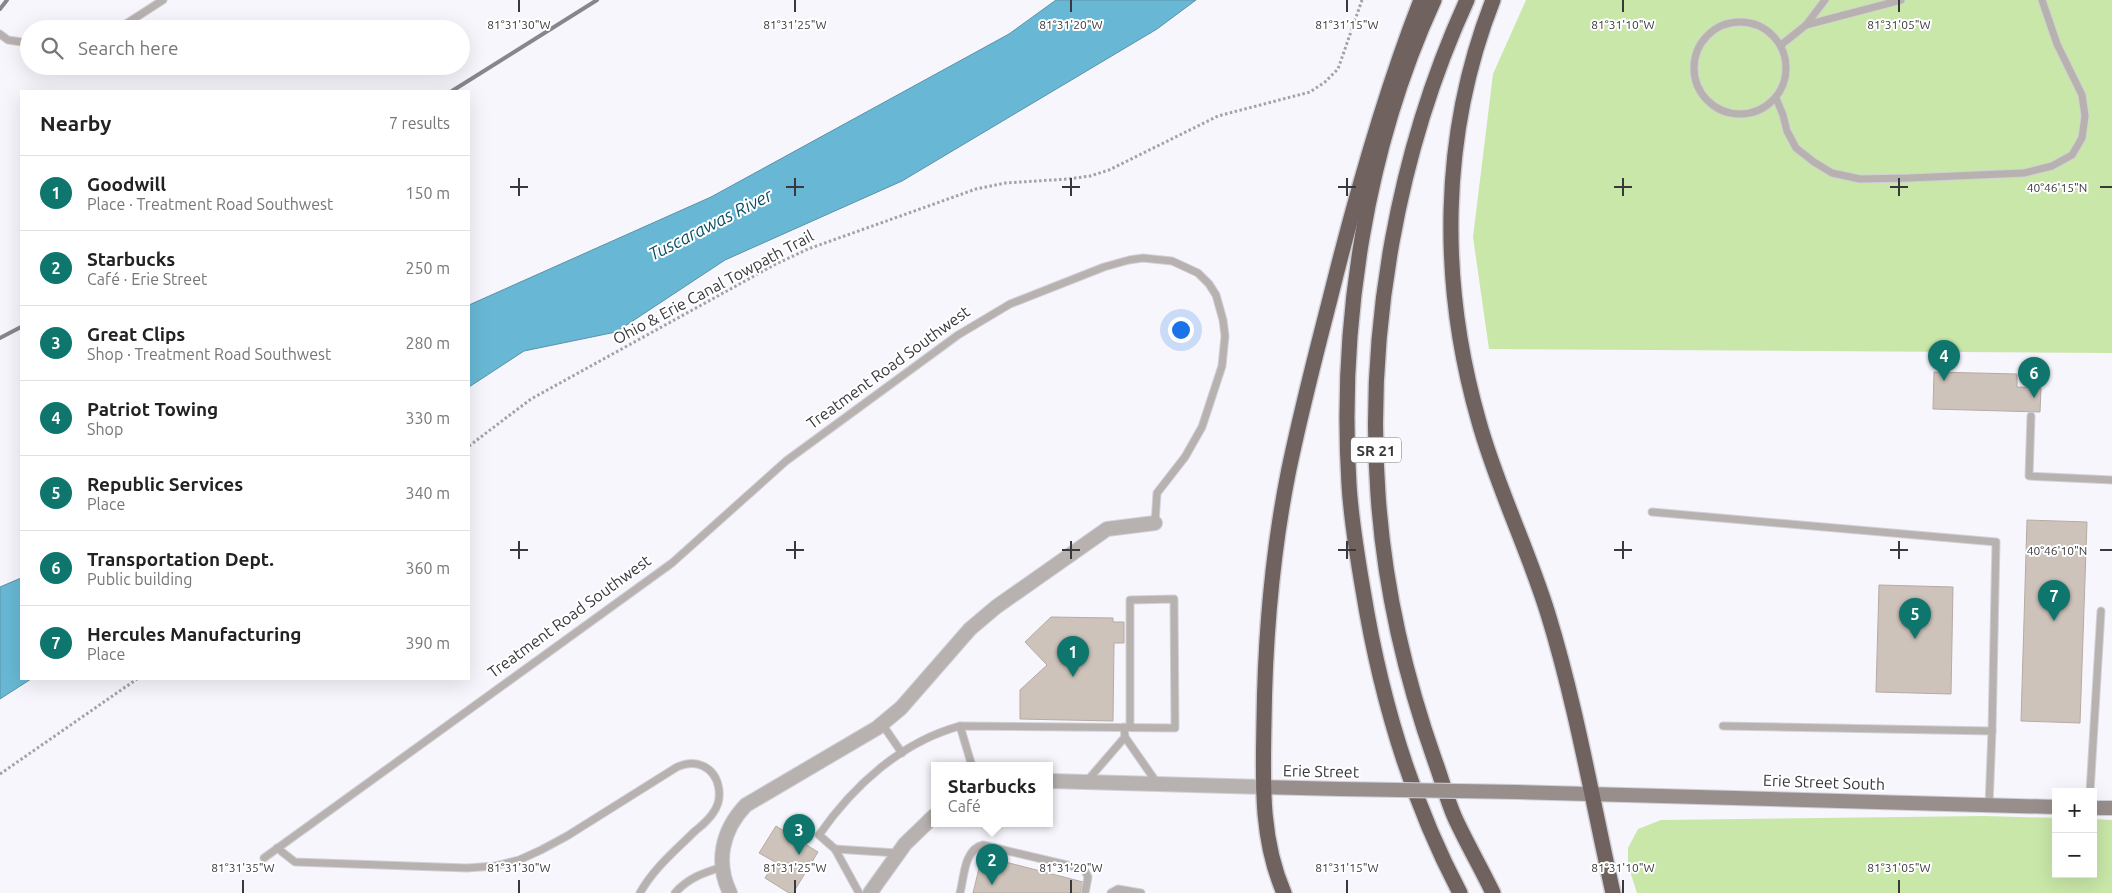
<!DOCTYPE html>
<html lang="en">
<head>
<meta charset="utf-8">
<style>
  :root { --surface:#fff; --page:#f6f6f6; --text:#222; --muted:#767676; --line:#e0e0e0; --accent:#0f766e }
  body { margin:0; font-family:Ubuntu,sans-serif; background:var(--page); color:var(--text) }
  .controls { position:absolute; right:15px; bottom:15px; display:grid; overflow:hidden; border-radius:0px; box-shadow:0 5px 20px #0002 }
  .controls button { width:45px; height:45px; display:grid; place-items:center; padding:0; border:0; border-bottom:1px solid var(--line); background:var(--surface); color:var(--text); font:25px sans-serif }
  .you { position:absolute; left:1180px; top:329px; width:18px; height:18px; margin:-12px; border:4px solid #fff; border-radius:50%; background:#1a73e8; box-shadow:0 0 0 8px #1a73e833 }
  .badge { display:grid; place-items:center; width:32px; height:32px; border-radius:50%; background:var(--accent); color:#fff; font-size:16px; font-weight:700 }
  .pin { position:absolute; translate:-50% -41px; filter:drop-shadow(0 1px 2px #0008) }
  .pin::after { content:''; position:absolute; top:26px; width:18px; height:15px; background:inherit; clip-path:polygon(0 0,100% 0,50% 100%) }
  .popup { position:absolute; left:931px; top:762px; width:122px; height:65px; box-sizing:border-box; display:grid; place-content:center; border-radius:0px; background:var(--surface); filter:drop-shadow(0 1px 4px #0005); font-size:16px; white-space:nowrap; color:var(--muted) }
  .popup b { font-size:19px; color:var(--text) }
  .popup::after { content:''; position:absolute; left:50%; top:100%; margin-left:-10px; border:10px solid transparent; border-top-color:var(--surface) }
  .list { margin:0; padding:0; list-style:none }
  h2 { display:flex; justify-content:space-between; align-items:center; height:65px; margin:0; padding:0 20px; font-size:21px }
  h2 small { font-size:16px; font-weight:400; color:var(--muted) }
  .list li { display:grid; grid-template-columns:32px 1fr auto; gap:15px; align-items:center; box-sizing:border-box; height:75px; padding:0 20px; border-top:1px solid var(--line) }
  .list b { display:block; font-size:19px; white-space:nowrap }
  .list p { margin:0; font-size:16px; white-space:nowrap; color:var(--muted) }
  .list em { font-size:16px; font-style:normal; color:var(--muted) }
  .icon { flex:none; width:28px; height:28px; fill:none; stroke:currentColor; stroke-width:2; stroke-linecap:round; stroke-linejoin:round }
  .map { position:relative; flex:none; width:2112px; height:893px; overflow:hidden }
  .search { position:absolute; background:var(--surface); box-shadow:0 5px 20px #0002; left:20px; top:20px; width:450px; height:55px; display:flex; align-items:center; gap:12px; box-sizing:border-box; padding:0 18px; border-radius:28px; color:var(--muted); font-size:19px }
  .panel { position:absolute; background:var(--surface); box-shadow:0 5px 20px #0002; left:20px; top:90px; width:450px; height:590px; border-radius:0px }
  .map>svg:first-child { display:block }
  .green { fill:#c9e7a8 }
  .water { fill:#68b8d5; stroke:#5a92a7 }
  .building { fill:#cec3ba; stroke:#b5aba3 }
  .lines { fill:none; stroke-linecap:round; stroke-linejoin:round }
  .service-casing { stroke:#d1d0d7; stroke-width:9 }
  .minor-casing { stroke:#d1d0d7; stroke-width:16 }
  .tertiary-casing { stroke:#d1d0d7; stroke-width:16 }
  .secondary-casing { stroke:#d1d0d7; stroke-width:16 }
  .motorway-casing { stroke:#d1d0d7; stroke-width:18 }
  .path { stroke:#a3a2a8; stroke-width:3; stroke-dasharray:2.5 2.5; stroke-linecap:butt }
  .service { stroke:#b7b1af; stroke-width:7 }
  .minor { stroke:#b7b1af; stroke-width:14 }
  .tertiary { stroke:#b7b1af; stroke-width:14 }
  .secondary { stroke:#988f8d; stroke-width:14 }
  .motorway { stroke:#6f625f; stroke-width:15 }
  .rail { stroke:#87868c; stroke-width:4 }
  .secondary-bridge-casing { stroke:#d1d0d7; stroke-width:16; stroke-linecap:butt }
  .secondary-bridge { stroke:#988f8d; stroke-width:14 }
  .ticks { fill:none; stroke:#39383d; stroke-width:2 }
  .labels { text-anchor:middle; dominant-baseline:central; stroke-width:4; stroke-linejoin:round; paint-order:stroke }
  .shield { fill:#fff; stroke:#747477; stroke-width:1 }
  .shield-label { font-size:15px; font-weight:bold; fill:#39383d }
  .street-label { font-size:16px; fill:#39383d; stroke:#fff }
  .water-label { font-size:18px; font-style:italic; fill:#0a5065; stroke:#fff }
  .ticks-label { font-size:12px; text-anchor:middle; fill:#39383d; stroke:#fff; stroke-width:4; stroke-linejoin:round; paint-order:stroke }
</style>
</head>
<body>
<div class="map">
<svg width="2112" height="893" viewBox="0 0 2112 893">
  <rect width="100%" height="100%" fill="#f7f6fd"/>
  <!-- green -->
  <g class="green">
    <polygon points="1526,0 2112,0 2112,353 1489,349 1473,237 1493,74"/>
    <polygon points="1985,816 2056,818 2056,874 2093,874 2093,819 2112,820 2112,893 1637,893 1628,865 1628,848 1638,829 1661,820"/>
  </g>
  <!-- water -->
  <g class="water">
    <polygon points="1056,0 1196,0 1157,29 902,181 725,260 616,332 524,351 469,387 469,305 711,197 1009,34"/>
    <polygon points="21,578 21,679 31,679 0,699 0,587"/>
  </g>
  <!-- building -->
  <g class="building">
    <polygon points="1934,372 2017,374 2017,387 2041,388 2040,412 1933,409"/>
    <polygon points="2027,520 2087,522 2080,723 2021,721"/>
    <polygon points="1879,585 1953,587 1951,694 1876,692"/>
    <polygon points="1051,617 1113,618 1113,622 1124,622 1124,643 1114,643 1113,721 1020,719 1020,690 1047,665 1025,642"/>
    <polygon points="776,826 818,852 793,893 789,893 765,878 775,862 759,853"/>
    <polygon points="982,856 1083,882 1080,893 973,893"/>
  </g>
  <g class="lines">
    <!-- service casing -->
    <g class="service-casing">
      <g id="service">
        <polyline points="1825,0 1806,25 1901,0"/>
        <circle cx="1740" cy="68" r="46"/>
        <polyline points="118,29 163,0"/>
        <polyline points="0,34 8,40 29,43"/>
        <polyline points="1781,45 1806,25"/>
        <polyline points="1776,98 1783,115 1787,131 1796,148 1814,162 1832,173 1860,179 1909,178 2024,173 2052,166 2072,155 2082,138 2085,116 2082,95 2057,44 2042,0"/>
        <polyline points="2031,416 2029,476 2112,480"/>
        <polyline points="1652,512 1996,542 1992,731"/>
        <polyline points="882,724 902,753"/>
        <polyline points="960,726 972,766"/>
        <polyline points="1723,726 1992,731 1989,805"/>
        <polyline points="1124,727 1125,737 1157,783"/>
        <polyline points="1087,781 1125,737"/>
        <polyline points="2090,792 2101,611"/>
        <path d="M277,848L295,862L467,868L495,866L519,860L541,850L567,836L677,767C686,763 695,762 703,766C720,774 724,798 713,813C708,821 701,826 694,832C675,851 653,869 640,893"/>
        <polyline points="835,849 897,853"/>
        <polyline points="264,858 672,563 786,461 958,335 1010,304 1104,267 1129,260 1143,258 1172,261 1198,273 1209,284 1216,295 1223,320 1225,336 1222,366 1202,427 1185,457 1157,493 1155,523"/>
        <path d="M675,893C688,878 703,873 722,867"/>
        <path d="M859,893L835,849L819,835C853,786 901,742 960,726L1175,728L1174,599L1130,600V727"/>
        <path d="M960,893C964,878 964,849 983,845L1084,869L1088,877L1085,893"/>
        <polyline points="1111,893 1118,889 1141,893"/>
      </g>
    </g>
    <!-- minor casing -->
    <g class="minor-casing">
      <path id="minor" d="M730,893C715,862 722,830 746,805L877,728L901,708L970,629L996,607L1107,529L1155,523"/>
    </g>
    <!-- tertiary casing -->
    <g class="tertiary-casing">
      <g id="tertiary">
        <polyline points="1050,781 1263,787"/>
        <polyline points="870,893 905,844 934,816"/>
      </g>
    </g>
    <!-- secondary casing -->
    <g class="secondary-casing">
      <g id="secondary">
        <polyline points="1263,787 1340,789"/>
        <polyline points="1517,792 2056,807"/>
        <polyline points="2093,808 2112,808"/>
      </g>
    </g>
    <!-- motorway casing -->
    <g class="motorway-casing">
      <g id="motorway">
        <path d="M1434,0C1366,148 1339,322 1349,484C1351,520 1357,555 1363,590C1380,695 1410,798 1460,893"/>
        <path d="M1467,0C1398,151 1366,328 1378,494C1384,584 1405,676 1435,761C1442,780 1447,800 1455,818C1467,844 1481,868 1493,893"/>
        <path d="M1493,0C1440,135 1439,283 1479,422C1497,487 1528,549 1548,614C1576,705 1592,799 1613,893"/>
        <path d="M1284,893C1260,838 1263,780 1264,721C1265,639 1272,555 1288,474C1300,415 1315,357 1330,299C1355,198 1383,97 1421,0"/>
      </g>
    </g>
    <!-- path -->
    <g class="path">
      <polyline points="469,446 531,399 774,265 808,249 976,189 1005,183 1068,179 1090,176 1109,170 1218,116 1310,92 1325,82 1338,69 1362,0"/>
      <polyline points="0,774 137,679"/>
    </g>
    <!-- service -->
    <use href="#service" class="service"/>
    <!-- minor -->
    <use href="#minor" class="minor"/>
    <!-- tertiary -->
    <use href="#tertiary" class="tertiary"/>
    <!-- secondary -->
    <use href="#secondary" class="secondary"/>
    <!-- motorway -->
    <use href="#motorway" class="motorway"/>
    <!-- rail -->
    <g class="rail">
      <polyline points="0,9 7,0"/>
      <polyline points="452,91 597,0"/>
      <polyline points="0,338 21,327"/>
    </g>
    <!-- secondary-bridge casing -->
    <g class="secondary-bridge-casing">
      <polyline id="secondary-bridge" points="1340,789 1517,792"/>
    </g>
    <!-- secondary-bridge -->
    <use href="#secondary-bridge" class="secondary-bridge"/>
  </g>
  <!-- ticks -->
  <path class="ticks" d="M519,0V12M795,0V12M1071,0V12M1347,0V12M1623,0V12M1899,0V12M519,178V196M795,178V196M1071,178V196M1347,178V196M1623,178V196M1899,178V196M510,187H528M786,187H804M1062,187H1080M1338,187H1356M1614,187H1632M1890,187H1908M2100,187H2112M519,541V559M795,541V559M1071,541V559M1347,541V559M1623,541V559M1899,541V559M510,550H528M786,550H804M1062,550H1080M1338,550H1356M1614,550H1632M1890,550H1908M2100,550H2112M243,880V893M519,880V893M795,880V893M1071,880V893M1347,880V893M1623,880V893M1899,880V893"/>
  <g class="labels">
    <!-- shield labels -->
    <rect class="shield" x="1351" y="437.5" width="50" height="25" rx="4"/>
    <g class="shield-label">
      <text x="1376" y="450">SR 21</text>
    </g>
    <!-- street labels -->
    <g class="street-label">
      <text transform="translate(713 287) rotate(-28)">Ohio &amp; Erie Canal Towpath Trail</text>
      <text transform="translate(888 367) rotate(-36)">Treatment Road Southwest</text>
      <text transform="translate(569 616) rotate(-36)">Treatment Road Southwest</text>
      <text transform="translate(1321 771) rotate(1)">Erie Street</text>
      <text transform="translate(1824 782) rotate(2)">Erie Street South</text>
    </g>
    <!-- water labels -->
    <g class="water-label">
      <text transform="translate(710 224) rotate(-27)">Tuscarawas River</text>
    </g>
  </g>
  <g class="ticks-label">
    <text x="519" y="29">81°31'30"W</text>
    <text x="795" y="29">81°31'25"W</text>
    <text x="1071" y="29">81°31'20"W</text>
    <text x="1347" y="29">81°31'15"W</text>
    <text x="1623" y="29">81°31'10"W</text>
    <text x="1899" y="29">81°31'05"W</text>
    <text x="2057" y="192">40°46'15"N</text>
    <text x="2057" y="555">40°46'10"N</text>
    <text x="243" y="872">81°31'35"W</text>
    <text x="519" y="872">81°31'30"W</text>
    <text x="795" y="872">81°31'25"W</text>
    <text x="1071" y="872">81°31'20"W</text>
    <text x="1347" y="872">81°31'15"W</text>
    <text x="1623" y="872">81°31'10"W</text>
    <text x="1899" y="872">81°31'05"W</text>
  </g>
</svg>
<div class="controls">
<button>+</button>
<button>−</button>
</div>
<div class="you"></div>
<div class="pin badge" style="left:1073px;top:677px">1</div>
<div class="pin badge" style="left:992px;top:885px">2</div>
<div class="popup"><b>Starbucks</b>Café</div>
<div class="pin badge" style="left:799px;top:855px">3</div>
<div class="pin badge" style="left:1944px;top:381px">4</div>
<div class="pin badge" style="left:1915px;top:639px">5</div>
<div class="pin badge" style="left:2034px;top:398px">6</div>
<div class="pin badge" style="left:2054px;top:621px">7</div>
<div class="search"><svg class="icon" aria-label="search" viewBox="0 0 24 24"><circle cx="10" cy="10" r="6"/><path d="M15 15l6 6"/></svg>Search here</div>
<section class="panel">
<h2>Nearby<small>7 results</small></h2>
<ul class="list">
<li><span class="badge">1</span><div><b>Goodwill</b><p>Place · Treatment Road Southwest</p></div><em>150 m</em></li>
<li><span class="badge">2</span><div><b>Starbucks</b><p>Café · Erie Street</p></div><em>250 m</em></li>
<li><span class="badge">3</span><div><b>Great Clips</b><p>Shop · Treatment Road Southwest</p></div><em>280 m</em></li>
<li><span class="badge">4</span><div><b>Patriot Towing</b><p>Shop</p></div><em>330 m</em></li>
<li><span class="badge">5</span><div><b>Republic Services</b><p>Place</p></div><em>340 m</em></li>
<li><span class="badge">6</span><div><b>Transportation Dept.</b><p>Public building</p></div><em>360 m</em></li>
<li><span class="badge">7</span><div><b>Hercules Manufacturing</b><p>Place</p></div><em>390 m</em></li>
</ul>
</section>
</div>
</body>
</html>
